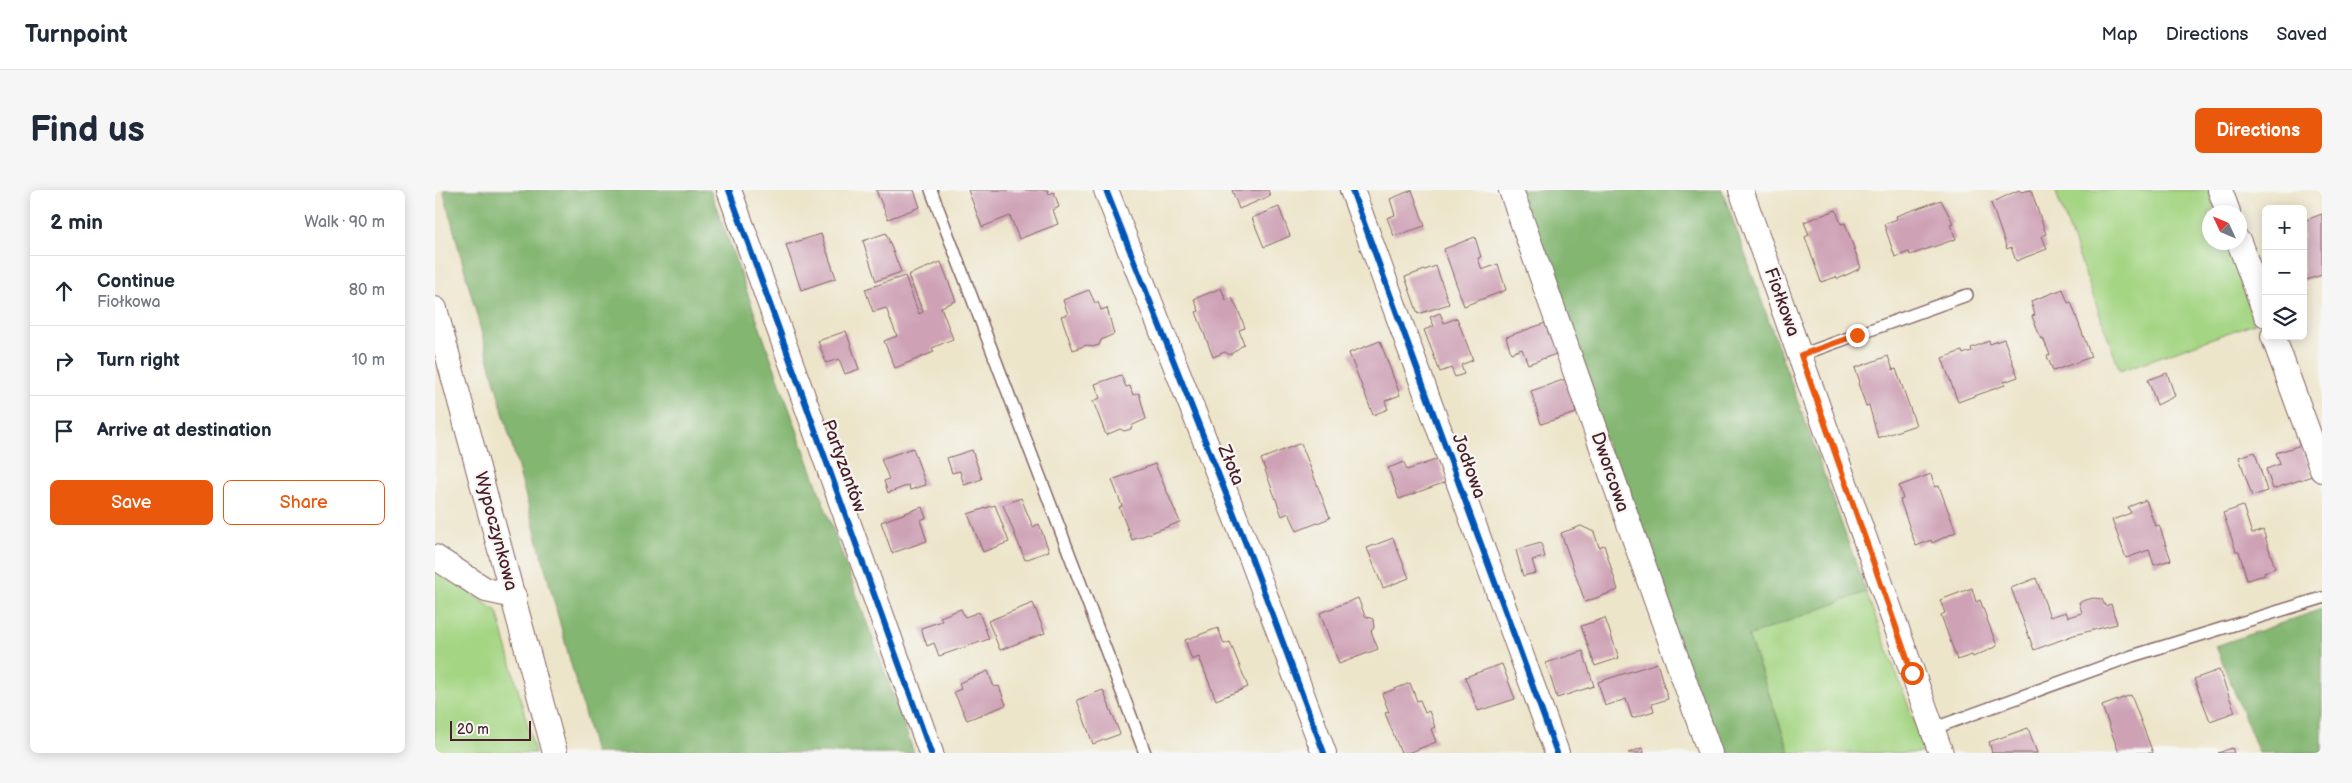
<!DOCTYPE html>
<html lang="en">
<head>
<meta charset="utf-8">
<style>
  :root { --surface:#fff; --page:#f6f6f7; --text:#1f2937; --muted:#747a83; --line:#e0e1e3; --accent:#ea580c }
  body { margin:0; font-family:"Balsamiq Sans",sans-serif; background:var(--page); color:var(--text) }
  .controls { position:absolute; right:15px; top:15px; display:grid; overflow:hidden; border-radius:8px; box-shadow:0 2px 12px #0003 }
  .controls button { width:45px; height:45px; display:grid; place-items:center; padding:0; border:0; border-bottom:1px solid var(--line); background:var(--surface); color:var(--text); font:25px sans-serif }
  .compass { position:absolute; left:1767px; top:15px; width:45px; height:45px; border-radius:50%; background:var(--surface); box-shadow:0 2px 12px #0003; rotate:314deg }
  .scale { position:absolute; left:15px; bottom:12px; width:81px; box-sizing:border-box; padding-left:5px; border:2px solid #4a1f2b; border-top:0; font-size:14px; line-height:18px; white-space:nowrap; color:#4a1f2b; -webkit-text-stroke:4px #f6f6f2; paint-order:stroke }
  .stop { position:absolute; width:15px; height:15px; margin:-11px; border:4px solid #ea580c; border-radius:50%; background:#fff }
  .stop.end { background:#ea580c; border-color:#fff; box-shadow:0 1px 5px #0008 }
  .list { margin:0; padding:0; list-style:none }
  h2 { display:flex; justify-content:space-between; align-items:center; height:65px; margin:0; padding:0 20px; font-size:21px }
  h2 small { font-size:16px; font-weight:400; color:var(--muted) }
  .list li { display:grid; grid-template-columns:32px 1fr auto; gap:15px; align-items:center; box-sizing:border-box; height:70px; padding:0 20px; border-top:1px solid var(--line) }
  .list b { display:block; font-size:19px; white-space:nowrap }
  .list p { margin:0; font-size:16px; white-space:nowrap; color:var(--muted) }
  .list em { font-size:16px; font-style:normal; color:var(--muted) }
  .actions { display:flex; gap:10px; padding:15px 20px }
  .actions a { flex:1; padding:11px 0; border:1px solid var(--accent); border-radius:8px; text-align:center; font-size:18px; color:var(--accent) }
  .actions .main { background:var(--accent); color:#fff }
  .icon { flex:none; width:28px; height:28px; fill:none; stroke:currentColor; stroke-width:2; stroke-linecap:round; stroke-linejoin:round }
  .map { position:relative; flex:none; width:1887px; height:563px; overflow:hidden; border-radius:8px }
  header { display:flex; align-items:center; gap:30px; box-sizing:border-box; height:70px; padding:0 25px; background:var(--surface); border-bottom:1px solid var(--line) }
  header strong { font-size:24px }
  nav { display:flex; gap:28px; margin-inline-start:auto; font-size:18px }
  .intro { display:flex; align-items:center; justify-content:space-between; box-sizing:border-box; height:120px; padding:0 30px }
  h1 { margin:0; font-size:35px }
  .button { padding:12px 22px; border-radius:8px; background:var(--accent); color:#fff; font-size:18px; font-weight:700 }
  main { display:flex; gap:30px; padding:0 30px }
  aside { flex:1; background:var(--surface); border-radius:8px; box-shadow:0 2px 12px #0003 }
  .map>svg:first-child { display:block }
  .green { fill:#a4d583; stroke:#777a57 }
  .forest { fill:#83b671; stroke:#666a4e }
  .building { fill:#cea1b5 }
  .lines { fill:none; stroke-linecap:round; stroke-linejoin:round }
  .service-casing { stroke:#836463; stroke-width:14 }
  .minor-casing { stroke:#836463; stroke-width:26 }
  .service { stroke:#fff; stroke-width:11 }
  .minor { stroke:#fff; stroke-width:24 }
  .cycleway-casing { stroke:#f6f6f2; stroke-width:9 }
  .cycleway { stroke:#0057b8; stroke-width:6 }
  .route { stroke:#ea580c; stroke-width:6 }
  .labels { text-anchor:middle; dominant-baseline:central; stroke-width:4.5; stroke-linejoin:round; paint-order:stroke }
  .street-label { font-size:18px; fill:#4a1f2b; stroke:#f6f6f2 }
</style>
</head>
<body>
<header>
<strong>Turnpoint</strong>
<nav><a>Map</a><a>Directions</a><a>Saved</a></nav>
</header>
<div class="intro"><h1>Find us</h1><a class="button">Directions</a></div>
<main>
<aside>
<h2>2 min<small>Walk · 90 m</small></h2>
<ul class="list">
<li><svg class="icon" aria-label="ahead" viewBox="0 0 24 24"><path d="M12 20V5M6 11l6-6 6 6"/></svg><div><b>Continue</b><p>Fiołkowa</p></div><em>80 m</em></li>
<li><svg class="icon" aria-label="right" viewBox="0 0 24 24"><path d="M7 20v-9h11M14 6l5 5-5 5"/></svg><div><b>Turn right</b></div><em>10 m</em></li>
<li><svg class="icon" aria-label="arrive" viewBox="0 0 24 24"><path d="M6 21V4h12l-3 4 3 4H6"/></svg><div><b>Arrive at destination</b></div></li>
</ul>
<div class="actions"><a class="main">Save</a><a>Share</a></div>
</aside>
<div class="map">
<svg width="1887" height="563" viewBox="0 0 1887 563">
  <rect width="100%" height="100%" fill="#f6f6f2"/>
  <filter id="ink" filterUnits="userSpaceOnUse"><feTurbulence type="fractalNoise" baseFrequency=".02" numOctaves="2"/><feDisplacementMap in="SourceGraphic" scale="10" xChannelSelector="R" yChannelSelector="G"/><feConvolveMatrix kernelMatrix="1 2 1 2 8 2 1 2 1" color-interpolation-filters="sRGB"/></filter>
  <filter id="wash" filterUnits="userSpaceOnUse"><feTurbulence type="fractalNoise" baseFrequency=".0096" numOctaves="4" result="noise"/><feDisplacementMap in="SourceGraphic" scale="20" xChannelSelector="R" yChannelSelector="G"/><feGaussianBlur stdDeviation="1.12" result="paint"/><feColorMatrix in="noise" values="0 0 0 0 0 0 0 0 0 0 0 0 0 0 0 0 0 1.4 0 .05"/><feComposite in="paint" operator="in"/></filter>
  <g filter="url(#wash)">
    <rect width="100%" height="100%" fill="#ede5ca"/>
    <!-- green -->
    <g class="green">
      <polygon points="1620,0 1773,0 1781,22 1774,22 1774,52 1791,53 1820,133 1685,181"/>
      <polygon points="0,380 62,421 100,563 0,563"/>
      <polygon points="1431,402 1491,563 1355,563 1313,446"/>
    </g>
    <!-- forest -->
    <g class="forest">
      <polygon points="8,0 275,0 479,563 160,563"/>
      <polygon points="1082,0 1287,0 1431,402 1313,446 1355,563 1280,563"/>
      <polygon points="1887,419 1887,563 1824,563 1781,456"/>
    </g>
    <g id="blocks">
      <!-- building -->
      <g class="building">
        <polygon points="441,0 479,0 485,17 453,29"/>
        <polygon points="533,0 613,0 614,4 619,2 624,17 618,20 623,34 584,49 575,26 547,37"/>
        <polygon points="797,0 833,0 835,6 804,19"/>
        <polygon points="977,0 990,36 959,46 952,28 960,25 955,9"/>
        <polygon points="1584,0 1586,2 1596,0 1611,44 1607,46 1612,59 1581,71 1576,57 1572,59 1556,13"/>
        <polygon points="1506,10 1518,33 1515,34 1521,49 1475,65 1474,62 1460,67 1449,34 1462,29 1461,26"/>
        <polygon points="844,17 855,46 829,57 817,28"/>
        <polygon points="1401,20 1406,34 1410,33 1426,78 1403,89 1401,87 1386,92 1370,47 1374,45 1369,32"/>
        <polygon points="1887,24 1887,85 1868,91 1868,31"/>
        <polygon points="451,43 466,82 441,91 428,51"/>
        <polygon points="386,44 401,88 366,100 351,55"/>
        <polygon points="1040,47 1046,67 1043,68 1047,80 1063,74 1071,100 1029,116 1009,59"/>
        <polygon points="506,72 521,111 506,117 518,149 497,158 499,162 460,178 449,151 462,146 451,118 438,122 430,99 470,86 484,124 488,122 473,85"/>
        <polygon points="1001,76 1014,114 983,124 970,87"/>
        <polygon points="786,98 791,110 797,108 804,122 810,138 804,140 809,154 795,165 790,162 778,167 761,122 764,121 759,109"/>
        <polygon points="1628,99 1633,113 1636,112 1656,167 1618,181 1612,166 1615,165 1608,148 1606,149 1597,126 1600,125 1596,111"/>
        <polygon points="654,100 660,113 663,112 666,120 672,118 679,144 666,150 664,155 657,157 652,155 638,160 626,126 633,124 628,110"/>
        <polygon points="1005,123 1009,133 1022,128 1038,170 1026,175 1029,184 1020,187 1016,178 1005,182 989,140 999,136 995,127"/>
        <polygon points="1116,131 1127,162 1093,174 1087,159 1076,163 1071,147"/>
        <polygon points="411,141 424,179 410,184 404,169 391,173 383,151"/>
        <polygon points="1569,149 1583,187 1569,192 1570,195 1523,212 1507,168 1527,161 1528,164 1537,161 1536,158 1554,151 1555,154"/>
        <polygon points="945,151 965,205 950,211 953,219 938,225 914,163"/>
        <polygon points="1453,166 1458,180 1461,179 1481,235 1443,248 1434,215 1431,216 1423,193 1425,192 1420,178"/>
        <polygon points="1732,183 1740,206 1722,215 1713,190"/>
        <polygon points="686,185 691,197 695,196 698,205 704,203 711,229 698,235 696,239 689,241 685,239 671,245 658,211 665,208 660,194"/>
        <polygon points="1131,189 1141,223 1106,234 1096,201"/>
        <polygon points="866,253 895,328 862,341 854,323 847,326 826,269"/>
        <polygon points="1866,255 1877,286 1838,299 1831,279 1845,274 1841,263"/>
        <polygon points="478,258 491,295 475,300 474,295 453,303 449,291 454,289 446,269"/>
        <polygon points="537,260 547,289 529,295 525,281 517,283 512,268"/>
        <polygon points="1820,262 1832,301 1817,306 1804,267"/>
        <polygon points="1003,269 1011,292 964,309 953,278 969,272 972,280"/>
        <polygon points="720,274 745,332 697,350 684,317 687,316 677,290"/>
        <polygon points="1496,284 1500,297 1504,296 1521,342 1497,353 1496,350 1481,356 1465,310 1468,309 1464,296"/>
        <polygon points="586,308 598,337 604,334 614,361 590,370 568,315"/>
        <polygon points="1711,310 1720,336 1724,335 1736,370 1719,375 1714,360 1691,368 1677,330 1696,323 1693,317"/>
        <polygon points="560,315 574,352 548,362 533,324"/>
        <polygon points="1808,316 1817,344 1828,340 1840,378 1829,382 1830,385 1812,390 1804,361 1801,361 1788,323"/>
        <polygon points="487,317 491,328 485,330 492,351 457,363 446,332"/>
        <polygon points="1146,336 1159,342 1164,357 1169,355 1183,400 1150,412 1126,343"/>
        <polygon points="958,348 974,388 948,398 932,358"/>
        <polygon points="1106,353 1110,367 1097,370 1101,383 1088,386 1081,360"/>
        <polygon points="1601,388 1615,427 1631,422 1633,427 1647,423 1644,412 1658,408 1667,409 1670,416 1676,414 1682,434 1639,445 1599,460 1576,398"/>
        <polygon points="1537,398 1541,412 1545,410 1562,456 1538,467 1537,465 1522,470 1506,425 1510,423 1505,410"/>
        <polygon points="923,408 930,426 938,429 939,438 936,441 943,459 904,474 885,423"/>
        <polygon points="598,413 610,443 565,460 553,431"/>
        <polygon points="526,419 530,427 544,422 554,449 504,466 499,453 492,456 486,438 507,431 505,427"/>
        <polygon points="1170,428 1184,468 1160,476 1146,436"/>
        <polygon points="783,438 789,454 795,452 813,497 781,510 764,467 757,470 750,450"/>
        <polygon points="1148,461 1159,496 1122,508 1111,473"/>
        <polygon points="1222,473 1233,509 1217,514 1219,521 1197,528 1191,509 1170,516 1163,492"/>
        <polygon points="1067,474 1080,509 1043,521 1030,487"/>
        <polygon points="1784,480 1800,522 1775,531 1759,489"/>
        <polygon points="553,481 559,497 564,496 571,515 532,530 519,502 526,499 524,493"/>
        <polygon points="975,493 982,511 985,510 990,523 994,521 1000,537 996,539 1001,552 973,563 966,563 950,523 954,522 947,504"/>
        <polygon points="668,500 685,544 658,554 642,510"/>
        <polygon points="1696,505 1718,563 1684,563 1667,516"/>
        <polygon points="1593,538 1602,563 1557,563 1554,552"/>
        <polygon points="1207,558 1209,563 1193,563"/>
        <polygon points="1797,558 1799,563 1783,563"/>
      </g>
    </g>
  </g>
  <g filter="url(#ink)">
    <use href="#blocks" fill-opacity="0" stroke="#836463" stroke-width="1"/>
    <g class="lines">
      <!-- service casing -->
      <g class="service-casing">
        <g id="service">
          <polyline points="496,0 710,563"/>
          <polyline points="1366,165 1532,105"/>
          <polyline points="1497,539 1697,466 1887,408"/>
        </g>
      </g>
      <!-- minor casing -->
      <g class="minor-casing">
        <g id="minor">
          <polyline points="294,0 496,563"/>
          <polyline points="671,0 816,367 889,563"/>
          <polyline points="917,0 1122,563"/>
          <polyline points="1076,0 1275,563"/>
          <polyline points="1306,0 1506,563"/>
          <polyline points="1785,0 1793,22"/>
          <polyline points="1804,52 1831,125"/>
          <polyline points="0,119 120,563"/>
          <polyline points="1838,146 1887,280"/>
          <polyline points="0,367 51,400 79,406"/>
        </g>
      </g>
      <!-- service -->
      <use href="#service" class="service"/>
      <!-- minor -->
      <use href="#minor" class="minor"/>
      <!-- cycleway casing -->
      <g class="cycleway-casing">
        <g id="cycleway">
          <polyline points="294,0 496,563"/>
          <polyline points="671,0 816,367 889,563"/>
          <polyline points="917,0 1122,563"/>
        </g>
      </g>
      <!-- cycleway -->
      <use href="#cycleway" class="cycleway"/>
    </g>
  </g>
  <g class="lines" filter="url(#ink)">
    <!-- route -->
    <polyline class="route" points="1422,145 1366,165 1477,483"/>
  </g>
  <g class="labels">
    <!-- street labels -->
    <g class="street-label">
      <text transform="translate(1347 112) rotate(70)">Fiołkowa</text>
      <text transform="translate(796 275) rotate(68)">Złota</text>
      <text transform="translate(409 276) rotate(70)">Partyzantów</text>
      <text transform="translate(1034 276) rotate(70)">Jodłowa</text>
      <text transform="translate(1175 282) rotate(71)">Dworcowa</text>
      <text transform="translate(61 341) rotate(75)">Wypoczynkowa</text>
    </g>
  </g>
</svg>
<div class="controls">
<button>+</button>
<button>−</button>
<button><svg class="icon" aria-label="layers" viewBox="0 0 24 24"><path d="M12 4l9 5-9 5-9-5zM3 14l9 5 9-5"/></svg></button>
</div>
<svg class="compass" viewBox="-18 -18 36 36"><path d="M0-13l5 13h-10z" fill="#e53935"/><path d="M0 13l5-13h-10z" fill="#747a83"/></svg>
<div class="scale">20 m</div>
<div class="stop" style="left:1477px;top:483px"></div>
<div class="stop end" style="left:1422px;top:145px"></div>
</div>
</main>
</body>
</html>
